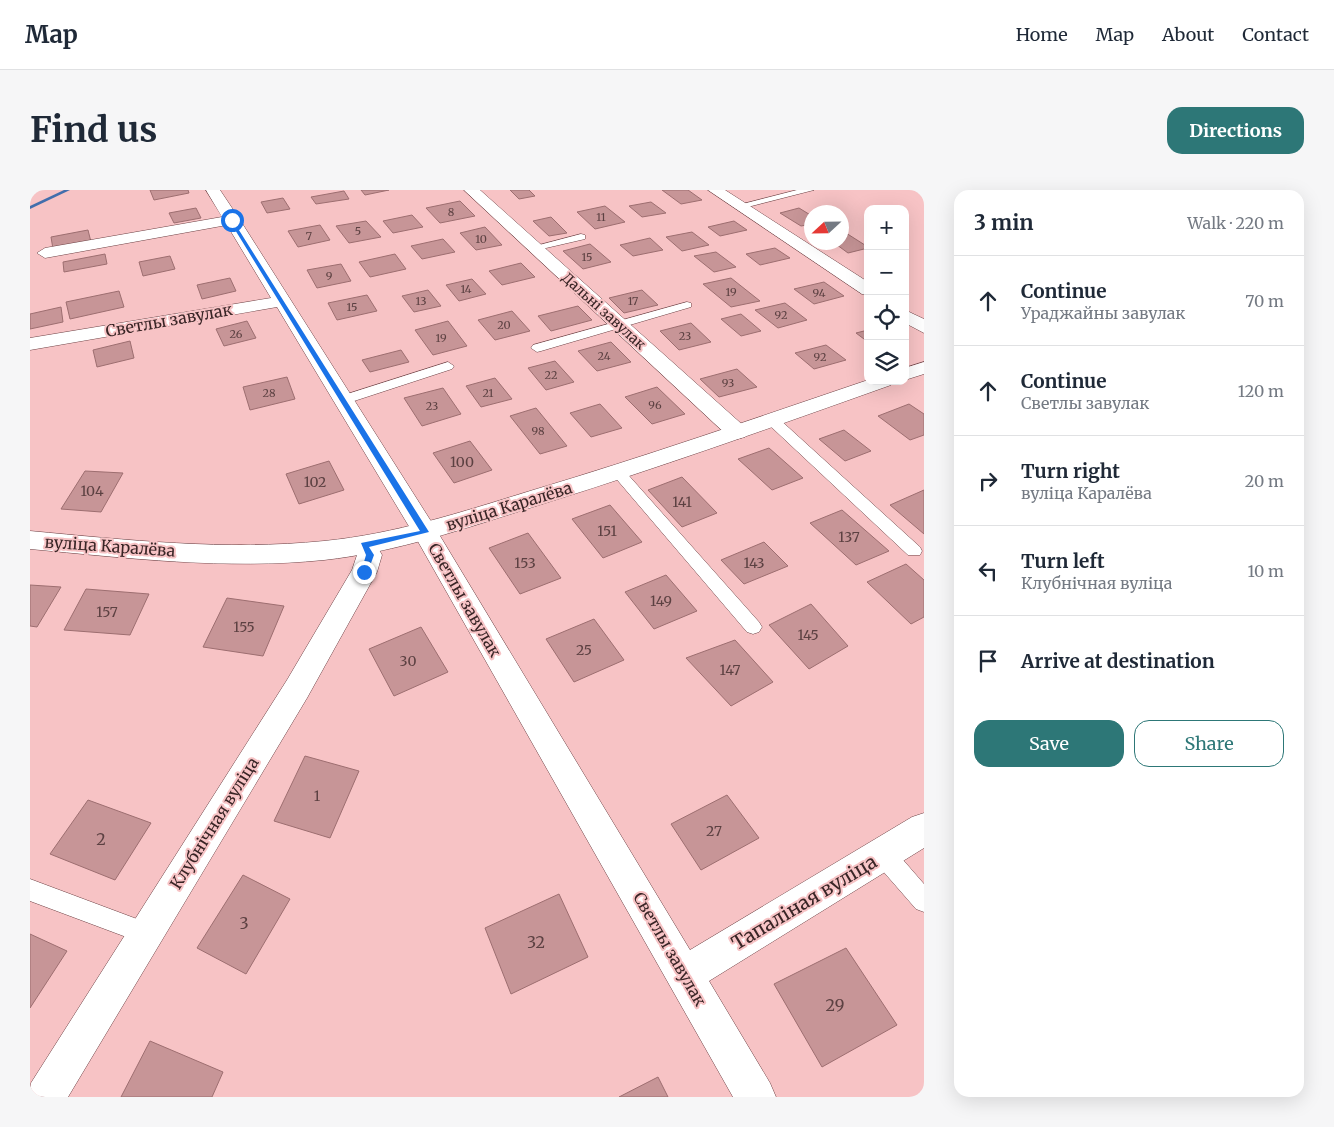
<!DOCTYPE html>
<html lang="en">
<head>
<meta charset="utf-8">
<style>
  :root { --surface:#fff; --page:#f6f6f7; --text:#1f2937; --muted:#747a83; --line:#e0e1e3; --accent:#2d7777 }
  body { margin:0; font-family:Merriweather,serif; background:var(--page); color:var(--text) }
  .controls { position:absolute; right:15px; top:15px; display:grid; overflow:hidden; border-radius:10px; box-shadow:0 5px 20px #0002 }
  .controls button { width:45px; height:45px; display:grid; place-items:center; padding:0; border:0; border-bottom:1px solid var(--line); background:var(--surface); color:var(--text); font:25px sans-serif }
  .compass { position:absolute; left:774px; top:15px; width:45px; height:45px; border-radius:50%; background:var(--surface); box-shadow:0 5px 20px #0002; rotate:248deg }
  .stop { position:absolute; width:15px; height:15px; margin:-11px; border:4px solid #1a73e8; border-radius:50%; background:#fff }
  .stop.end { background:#1a73e8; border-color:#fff; box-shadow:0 1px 5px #0008 }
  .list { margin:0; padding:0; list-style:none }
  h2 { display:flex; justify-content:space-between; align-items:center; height:65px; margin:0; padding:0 20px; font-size:21px }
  h2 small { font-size:16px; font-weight:400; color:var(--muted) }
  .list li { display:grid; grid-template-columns:32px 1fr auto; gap:15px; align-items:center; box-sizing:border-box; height:90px; padding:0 20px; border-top:1px solid var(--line) }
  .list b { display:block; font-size:19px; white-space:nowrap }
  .list p { margin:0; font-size:16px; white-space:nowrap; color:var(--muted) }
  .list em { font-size:16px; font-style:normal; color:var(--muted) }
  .actions { display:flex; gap:10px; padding:15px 20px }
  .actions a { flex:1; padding:11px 0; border:1px solid var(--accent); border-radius:15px; text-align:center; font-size:18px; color:var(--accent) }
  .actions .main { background:var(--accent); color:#fff }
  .icon { flex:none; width:28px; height:28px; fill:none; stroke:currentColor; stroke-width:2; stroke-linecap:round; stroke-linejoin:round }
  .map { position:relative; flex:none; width:894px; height:907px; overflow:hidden; border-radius:15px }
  header { display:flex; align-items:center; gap:30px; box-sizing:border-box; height:70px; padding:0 25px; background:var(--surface); border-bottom:1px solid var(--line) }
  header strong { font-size:24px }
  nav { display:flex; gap:28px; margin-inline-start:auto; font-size:18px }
  .intro { display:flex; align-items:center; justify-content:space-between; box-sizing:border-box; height:120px; padding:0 30px }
  h1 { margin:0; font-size:35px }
  .button { padding:12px 22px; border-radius:15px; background:var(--accent); color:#fff; font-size:18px; font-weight:700 }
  main { display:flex; gap:30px; padding:0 30px }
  aside { flex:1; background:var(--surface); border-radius:15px; box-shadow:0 5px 20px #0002 }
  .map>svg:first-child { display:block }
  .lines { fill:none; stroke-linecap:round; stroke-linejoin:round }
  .stream { fill:#426eac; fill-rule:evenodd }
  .building { fill:#c79597; stroke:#9d6e70 }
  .lane-casing { stroke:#6d4245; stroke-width:1 }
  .street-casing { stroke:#6d4245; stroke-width:1 }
  .secondary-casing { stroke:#6d4245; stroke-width:1 }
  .lane { fill:#fff; fill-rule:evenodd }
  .street { fill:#fff; fill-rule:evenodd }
  .secondary { fill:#fff; fill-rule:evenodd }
  .route { fill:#1a73e8 }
  .labels { text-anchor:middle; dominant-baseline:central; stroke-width:4; stroke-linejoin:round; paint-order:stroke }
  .far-number-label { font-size:11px; fill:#5c4142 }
  .far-street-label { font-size:14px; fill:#392526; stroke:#f7c3c5 }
  .number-label { font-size:14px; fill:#5c4142 }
  .street-label { font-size:16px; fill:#392526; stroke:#f7c3c5 }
  .near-number-label { font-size:16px; fill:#5c4142 }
  .near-street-label { font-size:19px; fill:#392526; stroke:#f7c3c5 }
</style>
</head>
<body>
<header>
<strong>Map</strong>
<nav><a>Home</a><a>Map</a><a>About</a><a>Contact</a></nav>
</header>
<div class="intro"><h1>Find us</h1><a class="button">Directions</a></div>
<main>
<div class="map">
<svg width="894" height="907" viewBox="0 0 894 907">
  <rect width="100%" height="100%" fill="#f7c3c5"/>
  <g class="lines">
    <!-- stream -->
    <polygon class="stream" points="34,0 40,0 0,19 0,16"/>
  </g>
  <!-- building -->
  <g class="building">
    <polygon points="120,0 158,0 159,3 124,10"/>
    <polygon points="331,0 359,0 335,5"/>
    <polygon points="480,0 499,0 505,6 489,9"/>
    <polygon points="632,0 658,0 672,10 651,14"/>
    <polygon points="314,1 319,9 286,14 281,7"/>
    <polygon points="253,8 260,19 237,23 231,12"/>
    <polygon points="430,11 445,26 410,33 396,18"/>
    <polygon points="621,12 636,23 612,27 599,16"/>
    <polygon points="575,16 595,32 565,39 547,22"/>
    <polygon points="166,18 171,28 144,33 139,23"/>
    <polygon points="769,18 782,26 782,34 771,36 750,23"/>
    <polygon points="382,25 393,37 363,43 353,31"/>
    <polygon points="521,27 537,43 519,46 503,31"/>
    <polygon points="336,31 351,47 319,53 306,36"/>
    <polygon points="704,31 717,40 690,46 678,37"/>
    <polygon points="290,35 300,50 268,57 258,41"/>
    <polygon points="455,37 472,55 446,60 430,43"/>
    <polygon points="58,40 61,52 23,59 21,47"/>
    <polygon points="662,42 679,55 652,61 636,47"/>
    <polygon points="816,43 838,57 838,58 818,63 803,52 812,52 812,44"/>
    <polygon points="620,48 633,60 603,66 590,55"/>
    <polygon points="413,49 425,62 392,69 381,56"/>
    <polygon points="560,54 581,72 553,79 533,61"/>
    <polygon points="745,58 760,68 730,75 716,64"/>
    <polygon points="686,62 706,77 684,82 664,66"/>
    <polygon points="75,64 77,74 34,82 33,72"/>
    <polygon points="365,64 376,79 340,87 329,72"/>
    <polygon points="140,66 145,79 113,86 109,72"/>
    <polygon points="491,73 505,87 472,95 459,81"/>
    <polygon points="311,74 321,91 287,98 277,80"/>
    <polygon points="200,88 206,101 172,109 167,95"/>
    <polygon points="701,88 730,111 701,117 673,94"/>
    <polygon points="442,89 456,104 429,111 416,95"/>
    <polygon points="794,92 814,106 784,114 764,99"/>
    <polygon points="398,100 411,116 384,122 372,106"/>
    <polygon points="612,100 628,115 594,123 579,108"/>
    <polygon points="89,101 94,117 40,129 36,112"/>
    <polygon points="337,105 347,121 307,130 298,113"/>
    <polygon points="755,113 777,130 748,138 725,120"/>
    <polygon points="548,116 562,130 521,141 508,126"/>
    <polygon points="31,117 33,132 0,139 0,124"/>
    <polygon points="482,121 500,141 465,150 448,130"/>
    <polygon points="711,124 731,141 711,146 691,129"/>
    <polygon points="217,131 226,148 194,156 186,139"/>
    <polygon points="418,131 437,156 403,165 385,140"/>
    <polygon points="661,133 681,152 649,160 630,141"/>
    <polygon points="838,140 838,152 826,143"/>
    <polygon points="100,151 104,168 67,177 63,160"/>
    <polygon points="581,152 601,172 567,181 548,161"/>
    <polygon points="796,155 816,170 784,179 765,163"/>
    <polygon points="371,160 379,172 340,182 332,170"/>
    <polygon points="525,171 544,192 516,200 498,178"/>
    <polygon points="707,179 727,197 689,207 670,189"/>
    <polygon points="257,187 265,209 220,220 213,197"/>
    <polygon points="465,188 482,209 451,217 436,196"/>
    <polygon points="627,197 655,224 622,234 595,207"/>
    <polygon points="413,198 431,224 392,236 374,208"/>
    <polygon points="570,214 592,238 561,247 540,223"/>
    <polygon points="879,214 894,224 894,245 880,250 848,226"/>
    <polygon points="506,218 537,256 510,264 480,226"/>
    <polygon points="814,240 841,261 815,271 789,249"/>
    <polygon points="440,251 462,280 424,293 403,263"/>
    <polygon points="739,258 773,288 742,300 708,269"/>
    <polygon points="299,271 314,300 269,314 256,284"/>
    <polygon points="55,281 93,283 71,322 31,319"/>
    <polygon points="652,287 687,323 652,337 618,300"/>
    <polygon points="894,300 894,344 860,315"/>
    <polygon points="580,315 612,352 573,368 542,329"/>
    <polygon points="812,320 859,361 826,375 780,333"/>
    <polygon points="498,343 531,388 490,404 459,358"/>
    <polygon points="734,352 758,376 714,394 691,370"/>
    <polygon points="876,374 894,390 894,427 881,434 837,392"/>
    <polygon points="636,385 667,421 624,439 595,402"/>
    <polygon points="0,395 31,397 7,437 0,436"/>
    <polygon points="56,399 119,404 100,445 34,440"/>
    <polygon points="197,408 254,416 233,466 173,457"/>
    <polygon points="781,414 818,456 779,479 739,435"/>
    <polygon points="564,429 594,470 544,492 516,449"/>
    <polygon points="391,437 418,482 364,506 339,459"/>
    <polygon points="705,450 743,492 701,516 656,468"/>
    <polygon points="275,566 329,581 300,648 244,631"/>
    <polygon points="697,605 729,648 671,680 641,634"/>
    <polygon points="58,610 121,633 85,690 20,664"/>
    <polygon points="213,685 260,709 216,784 167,758"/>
    <polygon points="529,704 558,767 481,804 455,738"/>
    <polygon points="0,744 37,761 0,818"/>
    <polygon points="816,758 867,835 792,877 744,794"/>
    <polygon points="120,851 193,882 182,907 91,907"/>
    <polygon points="628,887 638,907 589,907"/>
  </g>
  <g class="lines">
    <!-- lane casing -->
    <g class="lane-casing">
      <g id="lane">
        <polygon points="767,0 784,0 710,19 705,16"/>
        <polygon points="551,44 555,45 555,49 503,61 498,58"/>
        <polygon points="657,112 661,113 661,117 511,161 507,162 501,158 503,155"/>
        <polygon points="418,172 424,176 422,179 318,213 308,213 306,210 308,207"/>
        <polygon points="742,226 747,227 890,357 892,361 890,365 878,365 737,233 735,230 737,227"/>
        <polygon points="588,277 593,279 729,432 732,437 729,442 723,444 717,442 583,285 581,282"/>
        <polygon points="853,653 861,656 894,694 894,722 886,719 845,672 842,664 845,656"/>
        <polygon points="0,689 123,735 126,743 123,751 115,754 0,711"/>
      </g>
    </g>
    <!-- street casing -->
    <g class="street-casing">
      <g id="street">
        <polygon points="176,0 190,0 210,30 404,336 660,760 882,627 894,623 894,658 679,791 740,893 746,907 703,907 386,348 247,117 0,160 0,148 241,108 197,35 15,68 7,63 15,58 192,27"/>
        <polygon points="434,0 450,0 715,237 718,242 715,247 707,249 699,247"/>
        <polygon points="678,0 695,0 838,92 838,105 832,104"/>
        <polygon points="875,120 894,129 894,143 875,133"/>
        <polygon points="334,346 343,349 352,365 347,382 277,508 38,907 0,907 1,893 257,490 322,380 327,365 322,355 325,349"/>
      </g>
    </g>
    <!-- secondary casing -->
    <g class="secondary-casing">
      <g id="secondary">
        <polygon points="894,172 894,184 875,190 875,178"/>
        <path d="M838,190L864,191L861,195C743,237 625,279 506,316C436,338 367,362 294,370C196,380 97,368 0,359V341C97,350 196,361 294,351C365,344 432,322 500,301C614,267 726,228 838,190Z"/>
      </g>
    </g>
    <!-- lane -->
    <use href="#lane" class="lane"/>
    <!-- street -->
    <use href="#street" class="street"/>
    <!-- secondary -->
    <use href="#secondary" class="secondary"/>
  </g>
  <!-- route -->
  <polygon class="route" points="202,29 399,342 339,357 344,365 337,384 331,382 336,365 331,353 390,341 199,30"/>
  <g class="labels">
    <!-- far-number labels -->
    <g class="far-number-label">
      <text x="421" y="22">8</text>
      <text x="571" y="27">11</text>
      <text x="328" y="41">5</text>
      <text x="279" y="46">7</text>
      <text x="451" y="49">10</text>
      <text x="557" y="67">15</text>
      <text x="299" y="86">9</text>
      <text x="436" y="99">14</text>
      <text x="701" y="102">19</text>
      <text x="789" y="103">94</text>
      <text x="391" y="111">13</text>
      <text x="603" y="111">17</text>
      <text x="322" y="117">15</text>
      <text x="751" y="125">92</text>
      <text x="474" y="135">20</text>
      <text x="206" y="144">26</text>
      <text x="655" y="146">23</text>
      <text x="411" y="148">19</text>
      <text x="574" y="166">24</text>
      <text x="790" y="167">92</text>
      <text x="521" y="185">22</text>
      <text x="698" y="193">93</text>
      <text x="239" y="203">28</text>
      <text x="458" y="203">21</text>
      <text x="625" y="215">96</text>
      <text x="402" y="216">23</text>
      <text x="508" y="241">98</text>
    </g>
    <!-- far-street labels -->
    <g class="far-street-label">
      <text transform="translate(574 121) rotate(42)">Дальні завулак</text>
    </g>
    <!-- number labels -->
    <g class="number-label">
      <text x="432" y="272">100</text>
      <text x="285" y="292">102</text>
      <text x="62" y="301">104</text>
      <text x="652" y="312">141</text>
      <text x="577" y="341">151</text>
      <text x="819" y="347">137</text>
      <text x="495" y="373">153</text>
      <text x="724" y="373">143</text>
      <text x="631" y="411">149</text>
      <text x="77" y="422">157</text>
      <text x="214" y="437">155</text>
      <text x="778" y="445">145</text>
      <text x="554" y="460">25</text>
      <text x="378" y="471">30</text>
      <text x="700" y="480">147</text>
      <text x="287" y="606">1</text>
      <text x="684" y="641">27</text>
    </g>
    <!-- street labels -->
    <g class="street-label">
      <text transform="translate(139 130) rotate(-10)">Светлы завулак</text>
      <text transform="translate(479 316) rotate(-17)">вуліца Каралёва</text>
      <text transform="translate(80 356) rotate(4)">вуліца Каралёва</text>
      <text transform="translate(435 410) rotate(60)">Светлы завулак</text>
      <text transform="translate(184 633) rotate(-58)">Клубнічная вуліца</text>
      <text transform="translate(640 759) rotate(60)">Светлы завулак</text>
    </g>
    <!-- near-number labels -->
    <g class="near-number-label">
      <text x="71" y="649">2</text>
      <text x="214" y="733">3</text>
      <text x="506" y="752">32</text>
      <text x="805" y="815">29</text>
    </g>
    <!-- near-street labels -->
    <g class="near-street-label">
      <text transform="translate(774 712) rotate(-31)">Тапаліная вуліца</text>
    </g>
  </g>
</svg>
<div class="controls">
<button>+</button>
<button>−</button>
<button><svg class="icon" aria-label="locate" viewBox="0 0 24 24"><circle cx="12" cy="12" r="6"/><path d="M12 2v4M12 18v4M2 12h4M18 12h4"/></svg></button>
<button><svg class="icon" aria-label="layers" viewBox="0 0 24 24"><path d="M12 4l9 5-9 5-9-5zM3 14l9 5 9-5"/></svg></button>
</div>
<svg class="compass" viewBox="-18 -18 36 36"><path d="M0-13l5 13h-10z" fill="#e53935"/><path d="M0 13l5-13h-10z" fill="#747a83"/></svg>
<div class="stop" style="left:202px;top:30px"></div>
<div class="stop end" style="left:334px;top:382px"></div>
</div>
<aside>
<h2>3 min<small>Walk · 220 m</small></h2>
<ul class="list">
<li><svg class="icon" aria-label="ahead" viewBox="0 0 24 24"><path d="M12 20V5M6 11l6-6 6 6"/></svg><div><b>Continue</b><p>Ураджайны завулак</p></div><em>70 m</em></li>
<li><svg class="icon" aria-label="ahead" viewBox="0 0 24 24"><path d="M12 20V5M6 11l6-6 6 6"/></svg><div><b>Continue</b><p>Светлы завулак</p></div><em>120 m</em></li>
<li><svg class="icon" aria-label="right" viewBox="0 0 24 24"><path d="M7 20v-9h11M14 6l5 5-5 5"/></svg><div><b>Turn right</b><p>вуліца Каралёва</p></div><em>20 m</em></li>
<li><svg class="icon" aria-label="left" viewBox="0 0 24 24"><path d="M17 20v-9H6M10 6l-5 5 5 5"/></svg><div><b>Turn left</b><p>Клубнічная вуліца</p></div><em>10 m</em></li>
<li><svg class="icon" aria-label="arrive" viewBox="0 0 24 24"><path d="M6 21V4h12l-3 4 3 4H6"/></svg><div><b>Arrive at destination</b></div></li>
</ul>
<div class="actions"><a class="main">Save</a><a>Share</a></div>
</aside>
</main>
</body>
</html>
